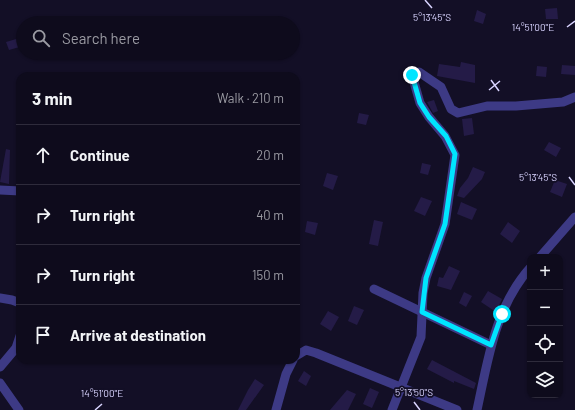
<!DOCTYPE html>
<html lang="en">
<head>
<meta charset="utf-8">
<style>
  :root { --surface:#0e0b1c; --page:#1c1929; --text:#f1f3f6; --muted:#9b9ba3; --line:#2e2b3b }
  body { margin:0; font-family:Barlow,sans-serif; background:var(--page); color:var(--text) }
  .controls { position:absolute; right:12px; bottom:12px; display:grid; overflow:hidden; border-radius:8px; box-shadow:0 1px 3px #0004 }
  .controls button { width:36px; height:36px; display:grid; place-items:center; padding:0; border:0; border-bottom:1px solid var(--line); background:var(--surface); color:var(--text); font:20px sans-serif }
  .stop { position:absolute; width:12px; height:12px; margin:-9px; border:3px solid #00e5ff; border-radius:50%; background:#fff }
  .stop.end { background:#00e5ff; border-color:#fff; box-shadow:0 1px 4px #0008 }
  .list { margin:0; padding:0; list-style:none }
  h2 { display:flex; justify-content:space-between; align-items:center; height:52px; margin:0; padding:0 16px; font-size:17px }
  h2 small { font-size:13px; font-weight:400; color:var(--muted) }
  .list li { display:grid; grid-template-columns:26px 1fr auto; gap:12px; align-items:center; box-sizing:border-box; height:60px; padding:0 16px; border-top:1px solid var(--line) }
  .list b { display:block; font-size:15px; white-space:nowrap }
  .list em { font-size:13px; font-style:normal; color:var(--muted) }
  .icon { flex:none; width:22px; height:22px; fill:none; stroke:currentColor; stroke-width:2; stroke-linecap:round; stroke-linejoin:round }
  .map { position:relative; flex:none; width:575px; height:410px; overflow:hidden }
  .search { position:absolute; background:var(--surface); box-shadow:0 1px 3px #0004; left:16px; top:16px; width:284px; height:44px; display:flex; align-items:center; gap:10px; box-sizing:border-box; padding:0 14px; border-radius:22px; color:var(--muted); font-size:15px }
  .panel { position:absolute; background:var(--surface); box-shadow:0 1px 3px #0004; left:16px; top:72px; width:284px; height:292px; border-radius:12px }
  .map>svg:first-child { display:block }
  .building { fill:#241b47 }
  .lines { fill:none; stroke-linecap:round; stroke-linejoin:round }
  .street { stroke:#3d3a85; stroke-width:9 }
  .route { stroke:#00e5ff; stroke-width:5 }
  .ticks { fill:none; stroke:#d9d4ff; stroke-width:1.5 }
  .ticks-label { font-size:10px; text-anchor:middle; fill:#d9d4ff; stroke:#130f26; stroke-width:3.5; stroke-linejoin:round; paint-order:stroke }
</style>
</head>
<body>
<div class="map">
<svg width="575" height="410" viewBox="0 0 575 410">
  <rect width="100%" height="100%" fill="#130f26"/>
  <!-- building -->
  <g class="building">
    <polygon points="557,8 558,19 546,19 545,9"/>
    <polygon points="477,10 486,14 483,24 474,21"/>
    <polygon points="23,37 23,46 9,50 6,42"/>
    <polygon points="461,62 475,65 475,83 437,76 439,64 460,67"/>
    <polygon points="562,65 575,66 575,75 561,74"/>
    <polygon points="537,66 547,67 546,77 536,76"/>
    <polygon points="434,100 438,111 433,113 427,102"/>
    <polygon points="359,113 369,115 366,125 357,123"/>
    <polygon points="472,118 474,134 464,136 462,119"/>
    <polygon points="549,142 561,148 556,157 544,150"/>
    <polygon points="6,149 10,150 9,184 0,182"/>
    <polygon points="422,163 431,165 428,175 420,173"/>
    <polygon points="473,167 485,172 482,179 464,198 457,196 460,188 468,178"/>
    <polygon points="327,173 338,176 333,190 323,186"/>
    <polygon points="555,180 567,184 562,197 550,192"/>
    <polygon points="421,197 432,201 425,216 414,211"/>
    <polygon points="461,202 477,209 472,220 457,214"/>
    <polygon points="374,220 383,222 378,246 369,244"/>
    <polygon points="307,221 318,223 315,235 305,232"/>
    <polygon points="508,222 520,231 512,243 500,234"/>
    <polygon points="449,266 460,271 451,290 437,286 439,277 443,278"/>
    <polygon points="488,291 502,299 496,312 481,302"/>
    <polygon points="464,292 472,296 466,307 459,303"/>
    <polygon points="354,306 364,310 357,325 348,321"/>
    <polygon points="328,311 339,317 331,331 320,324"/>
    <polygon points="432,360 476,383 474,389 454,381 454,383 427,369"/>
    <polygon points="304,371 311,376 306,386 298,381"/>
    <polygon points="255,379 264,385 246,410 238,410 248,390"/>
    <polygon points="370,388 379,392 372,408 363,404"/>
    <polygon points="347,390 356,394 348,410 330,410"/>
  </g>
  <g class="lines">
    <!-- street -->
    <g class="street">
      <polyline points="0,190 20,191"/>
      <polyline points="540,257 575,217"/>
      <polyline points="374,289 491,345"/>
      <polyline points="0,298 12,300 20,303"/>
      <polyline points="296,356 306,350 316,353 457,410"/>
      <polyline points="0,367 16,348 20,336"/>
      <polyline points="0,383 19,410"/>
      <polyline points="276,410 286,374 293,360"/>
      <polyline points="392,410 421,337 423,293 426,278 445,224 455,155 445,136 429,117 420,103 412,75 419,72 441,87 451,109 458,113 487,106 516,106 563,102 575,97"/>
      <path d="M477,410C488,360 495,307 530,268"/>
    </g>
  </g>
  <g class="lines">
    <!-- route -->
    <polyline class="route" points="412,75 420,103 429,117 446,136 455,154 445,224 426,278 422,312 491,345 502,314"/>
  </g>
  <!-- ticks -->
  <path class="ticks" d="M425,0L432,8M567,27L575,21M491,80L499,91M489,90L500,81M569,177L575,185M414,402L420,410M95,410L102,404"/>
  <g class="ticks-label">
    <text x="432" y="21">5°13'45"S</text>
    <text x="533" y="31">14°51'00"E</text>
    <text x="538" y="181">5°13'45"S</text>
    <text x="414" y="396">5°13'50"S</text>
    <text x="102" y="397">14°51'00"E</text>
  </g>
</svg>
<div class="controls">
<button>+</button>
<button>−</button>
<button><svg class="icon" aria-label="locate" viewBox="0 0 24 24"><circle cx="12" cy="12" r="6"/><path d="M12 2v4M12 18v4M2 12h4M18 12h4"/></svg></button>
<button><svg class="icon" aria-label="layers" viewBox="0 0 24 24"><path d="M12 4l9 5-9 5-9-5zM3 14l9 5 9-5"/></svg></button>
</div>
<div class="stop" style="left:502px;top:314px"></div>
<div class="stop end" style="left:412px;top:75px"></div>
<div class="search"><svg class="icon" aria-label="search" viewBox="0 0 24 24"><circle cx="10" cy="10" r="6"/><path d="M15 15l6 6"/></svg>Search here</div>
<section class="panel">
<h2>3 min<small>Walk · 210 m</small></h2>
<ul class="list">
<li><svg class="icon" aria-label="ahead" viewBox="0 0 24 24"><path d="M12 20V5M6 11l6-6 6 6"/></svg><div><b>Continue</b></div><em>20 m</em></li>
<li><svg class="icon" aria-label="right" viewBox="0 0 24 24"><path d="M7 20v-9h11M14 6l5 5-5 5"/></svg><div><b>Turn right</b></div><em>40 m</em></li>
<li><svg class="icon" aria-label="right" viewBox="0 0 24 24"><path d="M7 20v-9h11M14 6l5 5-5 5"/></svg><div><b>Turn right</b></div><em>150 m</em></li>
<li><svg class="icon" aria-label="arrive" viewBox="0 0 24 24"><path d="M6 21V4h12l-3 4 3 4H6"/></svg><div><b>Arrive at destination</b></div></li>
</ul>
</section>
</div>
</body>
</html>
